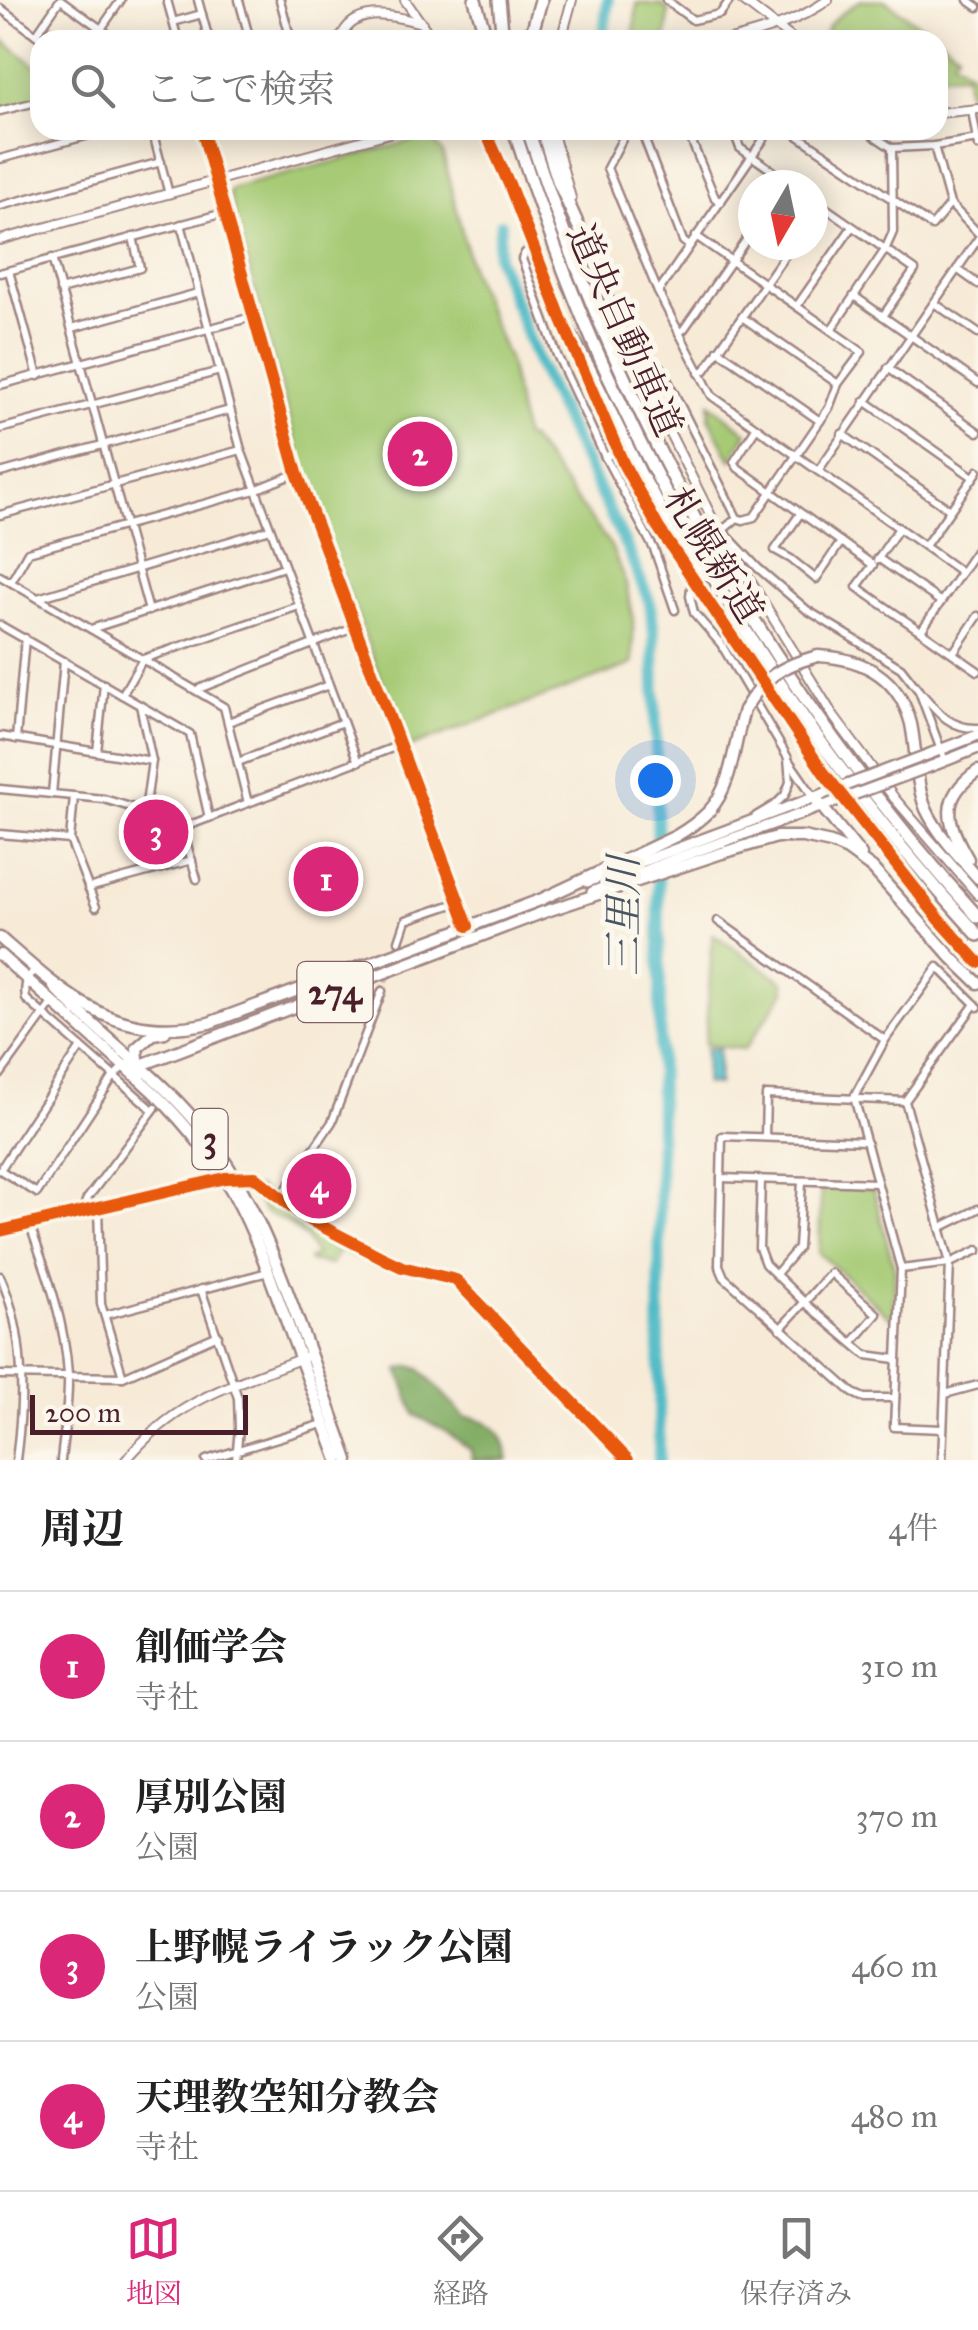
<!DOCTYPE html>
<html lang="ja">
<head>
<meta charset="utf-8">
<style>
  :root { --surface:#fff; --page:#f2f2f2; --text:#222; --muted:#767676; --line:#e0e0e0; --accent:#db2777 }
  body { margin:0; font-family:"IM FELL Great Primer","Noto Serif JP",serif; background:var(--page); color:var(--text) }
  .compass { position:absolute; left:738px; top:170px; width:90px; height:90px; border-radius:50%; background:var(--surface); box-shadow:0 5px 25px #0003; rotate:189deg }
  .scale { position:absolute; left:30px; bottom:25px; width:218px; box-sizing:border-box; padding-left:10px; border:5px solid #4a1f2b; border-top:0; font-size:28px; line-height:35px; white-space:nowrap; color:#4a1f2b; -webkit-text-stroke:8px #fbf7ec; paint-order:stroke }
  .you { position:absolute; left:655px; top:780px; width:35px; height:35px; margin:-25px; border:8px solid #fff; border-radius:50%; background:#1a73e8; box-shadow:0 0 0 15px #1a73e833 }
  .badge { display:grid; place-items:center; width:65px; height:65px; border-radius:50%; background:var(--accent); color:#fff; font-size:32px; font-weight:700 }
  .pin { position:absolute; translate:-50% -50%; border:5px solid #fff; box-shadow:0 2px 10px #0006 }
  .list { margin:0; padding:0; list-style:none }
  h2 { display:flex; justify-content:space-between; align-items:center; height:130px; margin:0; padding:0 40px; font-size:42px }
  h2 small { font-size:32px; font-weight:400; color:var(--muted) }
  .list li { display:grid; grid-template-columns:65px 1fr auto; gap:30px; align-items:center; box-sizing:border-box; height:150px; padding:0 40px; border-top:2px solid var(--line) }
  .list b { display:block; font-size:38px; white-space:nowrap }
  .list p { margin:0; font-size:32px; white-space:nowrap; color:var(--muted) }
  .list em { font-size:32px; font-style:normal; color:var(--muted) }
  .icon { flex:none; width:55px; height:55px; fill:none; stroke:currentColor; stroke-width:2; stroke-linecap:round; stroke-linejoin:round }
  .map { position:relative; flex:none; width:978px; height:1460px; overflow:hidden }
  .search { position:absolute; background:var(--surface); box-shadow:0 5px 25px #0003; left:30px; right:30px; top:30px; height:110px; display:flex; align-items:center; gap:25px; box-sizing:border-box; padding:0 35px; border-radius:30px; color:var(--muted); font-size:38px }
  .sheet { height:730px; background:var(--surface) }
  nav { display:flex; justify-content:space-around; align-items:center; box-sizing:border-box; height:140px; border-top:2px solid var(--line); background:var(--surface); font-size:28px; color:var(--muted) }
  nav a { display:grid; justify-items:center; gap:5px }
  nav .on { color:var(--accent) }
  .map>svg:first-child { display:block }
  .green { fill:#a6ca74; stroke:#787450; stroke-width:2.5 }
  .forest { fill:#84ae66; stroke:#676648; stroke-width:2.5 }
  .water { fill:#4dbac6; stroke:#4c6c78; stroke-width:2.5 }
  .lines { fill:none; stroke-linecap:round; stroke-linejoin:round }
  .river { stroke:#4dbac6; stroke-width:12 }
  .minor-tunnel { stroke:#d4c2b5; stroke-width:6; stroke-dasharray:6 3; stroke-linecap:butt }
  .minor-casing { stroke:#a08582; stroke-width:11 }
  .tertiary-casing { stroke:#a08582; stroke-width:12 }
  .secondary-casing { stroke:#a08582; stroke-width:14 }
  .primary-casing { stroke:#a08582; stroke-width:15 }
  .trunk-casing { stroke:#a08582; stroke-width:15 }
  .motorway-casing { stroke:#a08582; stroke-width:16 }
  .minor { stroke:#fff; stroke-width:6 }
  .tertiary { stroke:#fff; stroke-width:8 }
  .secondary { stroke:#fff; stroke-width:9 }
  .primary { stroke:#fff; stroke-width:10 }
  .trunk { stroke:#fff; stroke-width:10 }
  .motorway { stroke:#fff; stroke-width:11 }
  .secondary-bridge-casing { stroke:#a08582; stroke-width:14; stroke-linecap:butt }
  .trunk-bridge-casing { stroke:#a08582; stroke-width:15; stroke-linecap:butt }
  .secondary-bridge { stroke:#fff; stroke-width:9 }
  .trunk-bridge { stroke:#fff; stroke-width:10 }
  .cycleway-casing { stroke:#fbf7ec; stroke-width:19 }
  .cycleway { stroke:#e8590c; stroke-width:12 }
  .labels { text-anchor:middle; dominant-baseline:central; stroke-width:10; stroke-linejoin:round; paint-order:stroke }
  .shield { fill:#fbf7ec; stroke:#7f6065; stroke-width:2.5 }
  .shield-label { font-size:35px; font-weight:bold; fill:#4a1f2b }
  .street-label { font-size:38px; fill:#4a1f2b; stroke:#fbf7ec }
  .water-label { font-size:40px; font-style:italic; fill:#4b5561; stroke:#fbf7ec }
</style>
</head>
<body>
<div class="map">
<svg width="978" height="1460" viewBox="0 0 978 1460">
  <rect width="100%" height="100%" fill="#fbf7ec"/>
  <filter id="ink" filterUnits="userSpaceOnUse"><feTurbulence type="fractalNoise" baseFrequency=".01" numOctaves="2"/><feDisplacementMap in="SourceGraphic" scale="20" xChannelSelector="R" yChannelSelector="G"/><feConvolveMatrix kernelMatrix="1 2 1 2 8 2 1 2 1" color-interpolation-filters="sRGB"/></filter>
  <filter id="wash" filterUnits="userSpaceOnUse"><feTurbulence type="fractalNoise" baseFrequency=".0048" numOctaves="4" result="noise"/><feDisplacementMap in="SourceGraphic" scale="40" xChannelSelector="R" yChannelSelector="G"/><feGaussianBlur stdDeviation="2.25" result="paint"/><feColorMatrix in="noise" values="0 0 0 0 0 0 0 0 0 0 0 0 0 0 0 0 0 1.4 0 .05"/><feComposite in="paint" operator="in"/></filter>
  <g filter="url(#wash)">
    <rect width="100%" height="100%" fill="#f7ebd8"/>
    <!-- green -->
    <g class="green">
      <path d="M861,0H884L958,52L953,60L978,78V91L967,92L965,74L938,75V40H824C826,20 846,11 861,0Z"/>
      <polygon points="637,3 662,5 669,11 666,40 633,40"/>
      <polygon points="0,38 40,69 40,101 0,111"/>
      <polygon points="430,136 443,154 472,273 509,361 524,438 530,439 611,546 626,584 633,618 633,664 407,748 306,482 229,193 233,188"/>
      <polygon points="710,403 747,433 731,460 709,418"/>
      <polygon points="713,934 784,982 785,991 745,1049 705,1045"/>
      <polygon points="257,1187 317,1229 374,1258 374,1264 339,1249 331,1265 309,1261 309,1258 315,1255 306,1238 286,1222 264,1211 255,1196"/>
      <polygon points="821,1188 871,1189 874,1192 895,1271 893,1320 819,1253"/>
    </g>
    <!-- forest -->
    <path class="forest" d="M410,1366L420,1369L465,1417C493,1419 505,1433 508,1460H472L471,1450L444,1430L415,1415L399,1370Z"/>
    <!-- water -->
    <polygon class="water" points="706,1049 719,1049 718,1085 705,1084"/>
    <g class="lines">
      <!-- river -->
      <g class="river">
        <polyline points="603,40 608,0"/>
        <polyline points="501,224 497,257 544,378 628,550 650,603 654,633 660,984 659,1460"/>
      </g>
    </g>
  </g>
  <g filter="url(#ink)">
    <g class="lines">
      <!-- minor-tunnel -->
      <polyline class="minor-tunnel" points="382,991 399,941"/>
      <!-- minor casing -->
      <g class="minor-casing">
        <g id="minor">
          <polyline points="61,0 116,40"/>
          <polyline points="167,0 178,40"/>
          <polyline points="198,0 209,40"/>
          <polyline points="239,0 250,40"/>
          <polyline points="280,0 291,40"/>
          <polyline points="666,0 693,20 720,14 730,0"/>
          <polyline points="968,0 978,7"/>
          <polyline points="0,8 43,40"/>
          <polyline points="173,22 202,14"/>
          <polyline points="101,29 121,0"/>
          <polyline points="36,35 60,0"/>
          <polyline points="972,110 978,146"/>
          <polyline points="0,111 40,101"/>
          <polyline points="152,130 169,194"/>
          <polyline points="202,130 297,473 468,926"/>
          <polyline points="627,130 607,168 658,292"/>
          <polyline points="641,130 683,241 689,246"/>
          <polyline points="687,130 715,198 721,202"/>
          <polyline points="733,130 740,148 793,185"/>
          <polyline points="770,130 658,292 712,396 961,572"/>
          <polyline points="796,130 794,133 932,226 950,204"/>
          <polyline points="865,130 892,148 934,146 978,139"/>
          <polyline points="934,146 950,204 978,233"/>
          <polyline points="0,159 108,130"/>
          <polyline points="813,199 915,270 883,316"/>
          <polyline points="0,206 161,162"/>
          <polyline points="181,224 241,450 358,762"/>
          <polyline points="696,236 862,352 838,384 829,408 754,517 743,520 737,518 723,530"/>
          <polyline points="533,248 525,253 522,259 557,355 605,457 615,452"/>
          <polyline points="52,258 149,611"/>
          <polyline points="957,269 978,284"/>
          <polyline points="9,271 38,376"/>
          <polyline points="0,273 224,213"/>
          <polyline points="60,290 140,268 133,237"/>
          <polyline points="854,296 978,383"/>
          <polyline points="934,303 978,333"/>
          <polyline points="797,306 852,227"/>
          <polyline points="742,317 838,384"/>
          <polyline points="72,328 198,293"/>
          <polyline points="831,330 885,250 893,232 892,148"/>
          <polyline points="679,333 684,329 753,230"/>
          <polyline points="718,350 820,421"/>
          <polyline points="661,367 737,518"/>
          <polyline points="888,368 978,432"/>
          <polyline points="699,373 705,370 792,245"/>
          <polyline points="0,385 252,317"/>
          <polyline points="865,401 973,477"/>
          <polyline points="673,422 685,417"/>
          <polyline points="756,428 734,462 738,468 873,565 857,587 978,671"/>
          <polyline points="0,429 220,371"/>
          <polyline points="842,434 950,510"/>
          <polyline points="605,457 654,549 675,610"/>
          <polyline points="818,471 978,239"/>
          <polyline points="0,473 230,410"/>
          <polyline points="800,514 775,550 791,559 816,579 841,542"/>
          <polyline points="0,515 241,450"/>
          <polyline points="722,530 758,568 807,610 901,668 919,691 945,761"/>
          <polyline points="925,546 978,471"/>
          <polyline points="878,558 941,602"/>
          <polyline points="877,560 899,528"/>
          <polyline points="0,576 224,707 248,803"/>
          <polyline points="692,580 690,596 694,613 721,644 788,758 790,782 785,795 776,804 756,816"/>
          <polyline points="11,582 28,552 255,490 297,473"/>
          <polyline points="38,598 270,529"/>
          <polyline points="0,625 190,734 209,818"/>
          <polyline points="91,629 284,567"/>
          <polyline points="921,631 978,548"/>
          <polyline points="953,653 978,616"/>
          <polyline points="196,690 356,627"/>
          <polyline points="122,695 143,659 299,606"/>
          <path d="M923,695C939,714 952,729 978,728"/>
          <polyline points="140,705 152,761 145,811"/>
          <polyline points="228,722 329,685"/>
          <polyline points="0,736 152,761"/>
          <polyline points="16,739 25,638"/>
          <polyline points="97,752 104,684"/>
          <polyline points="789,761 814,797"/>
          <polyline points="238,762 343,722"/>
          <polyline points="0,789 104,799 190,825 400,745"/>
          <polyline points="52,794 64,661"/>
          <polyline points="74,796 70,840 96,907"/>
          <polyline points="181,824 197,879"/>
          <polyline points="0,834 70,840"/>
          <polyline points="88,888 192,860"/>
          <polyline points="718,921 885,1040"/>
          <polyline points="399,941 406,920 459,902"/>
          <path d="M35,969C26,979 24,986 26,999L153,1110"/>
          <polyline points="81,1047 0,1170 37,1193 114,1076 124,1066"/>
          <polyline points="0,1075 52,1003"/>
          <polyline points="765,1137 766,1095 905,1101"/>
          <polyline points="866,1141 722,1136 719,1265 724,1277 853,1393 864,1398 895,1398"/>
          <polyline points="721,1178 877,1183"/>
          <polyline points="761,1180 759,1248 765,1264 805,1303 866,1355 896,1359"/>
          <polyline points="281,1197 332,1122 382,991"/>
          <polyline points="98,1208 101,1304 123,1377"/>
          <polyline points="82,1211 87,1199 155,1108"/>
          <path d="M29,1223C47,1273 65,1321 68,1374C69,1403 64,1432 61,1460"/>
          <polyline points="940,1228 978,1209"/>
          <polyline points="901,1269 950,1263 978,1250"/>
          <polyline points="776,1274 798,1248 802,1182"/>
          <path d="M0,1276C26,1334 24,1399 16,1460"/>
          <polyline points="201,1289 238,1398 239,1428 236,1460"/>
          <polyline points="105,1315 268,1272"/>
          <polyline points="780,1329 831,1273 877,1314 853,1342"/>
          <polyline points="0,1375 123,1377 218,1335"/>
          <polyline points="945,1394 978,1385"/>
          <polyline points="943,1429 894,1427 901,1269 854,1097 885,1040 938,967 978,1007"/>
          <polyline points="206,1460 323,1424"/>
          <polyline points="942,1460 950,1263 905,1101 975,1004"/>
        </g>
      </g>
      <!-- tertiary casing -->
      <g class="tertiary-casing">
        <g id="tertiary">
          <polyline points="405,0 433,40"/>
          <polyline points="742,0 794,40"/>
          <path d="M340,40C353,4 393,16 422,23"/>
          <polyline points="561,40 572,0"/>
          <path d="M730,40C765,31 798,21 828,0"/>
          <polyline points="938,113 978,109"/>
          <polyline points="485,130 509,184 562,320"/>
          <polyline points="552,130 571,198"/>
          <polyline points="581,231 637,367 714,522 834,717 895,799 978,895"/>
          <polyline points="0,240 400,130"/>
          <path d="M577,356C593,393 607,431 626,467C657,528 696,585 734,642C809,754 888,862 978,962"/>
          <polyline points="0,1231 225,1178 255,1177 306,1218 385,1259 402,1267 456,1280 628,1460"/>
          <path d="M126,1460C179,1397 232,1386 305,1357"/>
        </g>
      </g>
      <!-- secondary casing -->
      <g class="secondary-casing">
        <g id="secondary">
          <polyline points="932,753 978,735"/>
          <polyline points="937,764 978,748"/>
          <polyline points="587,882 821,795"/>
          <polyline points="592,892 680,857 826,805"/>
        </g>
      </g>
      <!-- primary casing -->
      <g class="primary-casing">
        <g id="primary">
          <path d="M54,987C103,1039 165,1079 208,1137C250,1193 275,1257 299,1323C315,1368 332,1414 348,1460"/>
          <path d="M124,1066C164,1099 198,1137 226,1181C249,1218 264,1260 279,1301C299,1354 318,1407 338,1460"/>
        </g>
      </g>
      <!-- trunk casing -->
      <g class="trunk-casing">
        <g id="trunk">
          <path d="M818,656C863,658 899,677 911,724C917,753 915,782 926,809C938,835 960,857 978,878"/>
          <polyline points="814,797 861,855"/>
          <path d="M968,859C947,823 938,798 978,771"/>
          <path d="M0,938C65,995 116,1044 209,1023L540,900L676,836C688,829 699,821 709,811C733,785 734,742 744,710"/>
          <polyline points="0,955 124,1066 141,1065 544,912 722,853 777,837 803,837 831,843 847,850 872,868 952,958 978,983"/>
          <polyline points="140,1079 137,1048 153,1034 165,1032"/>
        </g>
      </g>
      <!-- motorway casing -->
      <g class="motorway-casing">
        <g id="motorway">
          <polyline points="475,0 487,40"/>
          <polyline points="499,0 503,40"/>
          <polyline points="530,40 541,0"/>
          <path d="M514,130C539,205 565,279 597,351C691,564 820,763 978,935"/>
          <path d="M528,130C622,420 772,691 978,917"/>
          <polyline points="542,130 559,183 582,234"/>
          <polyline points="561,318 588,366 640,473 671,526 704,574"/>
        </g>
      </g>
      <!-- minor -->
      <use href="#minor" class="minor"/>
      <!-- tertiary -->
      <use href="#tertiary" class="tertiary"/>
      <!-- secondary -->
      <use href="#secondary" class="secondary"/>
      <!-- primary -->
      <use href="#primary" class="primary"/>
      <!-- trunk -->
      <use href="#trunk" class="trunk"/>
      <!-- motorway -->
      <use href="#motorway" class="motorway"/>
      <!-- secondary-bridge casing -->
      <g class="secondary-bridge-casing">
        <g id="secondary-bridge">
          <polyline points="823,794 932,753"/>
          <polyline points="829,804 937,764"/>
        </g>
      </g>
      <!-- trunk-bridge casing -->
      <g class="trunk-bridge-casing">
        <path id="trunk-bridge" d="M744,710C764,677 780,666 818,656"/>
      </g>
      <!-- secondary-bridge -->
      <use href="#secondary-bridge" class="secondary-bridge"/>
      <!-- trunk-bridge -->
      <use href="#trunk-bridge" class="trunk-bridge"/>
      <!-- cycleway casing -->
      <g class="cycleway-casing">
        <g id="cycleway">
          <polyline points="202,130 297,473 468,926"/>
          <polyline points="485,130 509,184 561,318 624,465 658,527 824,773 939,919 978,962"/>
          <polyline points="0,1231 225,1178 255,1177 306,1218 385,1259 402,1267 456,1280 628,1460"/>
        </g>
      </g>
      <!-- cycleway -->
      <use href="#cycleway" class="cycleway"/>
    </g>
  </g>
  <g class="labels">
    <!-- shield labels -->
    <g class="shield">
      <rect x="297.5" y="962" width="75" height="60" rx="8"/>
      <rect x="192.5" y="1109" width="35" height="60" rx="8"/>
    </g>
    <g class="shield-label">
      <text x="335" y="992">274</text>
      <text x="210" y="1139">3</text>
    </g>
    <!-- street labels -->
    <g class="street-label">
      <text transform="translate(625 330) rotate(66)">道央自動車道</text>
      <text transform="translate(714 555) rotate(58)">札幌新道</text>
    </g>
    <!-- water labels -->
    <g class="water-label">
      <text transform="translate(623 916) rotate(-90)">三里川</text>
    </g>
  </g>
</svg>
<svg class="compass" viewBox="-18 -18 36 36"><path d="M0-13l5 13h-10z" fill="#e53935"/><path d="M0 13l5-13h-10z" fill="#767676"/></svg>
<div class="scale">200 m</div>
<div class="you"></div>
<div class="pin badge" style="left:326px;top:879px">1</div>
<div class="pin badge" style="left:420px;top:454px">2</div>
<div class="pin badge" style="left:156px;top:832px">3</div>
<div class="pin badge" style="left:319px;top:1186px">4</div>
<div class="search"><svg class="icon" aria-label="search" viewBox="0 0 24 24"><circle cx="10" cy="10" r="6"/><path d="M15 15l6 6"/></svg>ここで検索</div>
</div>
<section class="sheet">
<h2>周辺<small>4件</small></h2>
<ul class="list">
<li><span class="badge">1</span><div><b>創価学会</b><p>寺社</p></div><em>310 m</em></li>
<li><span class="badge">2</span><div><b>厚別公園</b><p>公園</p></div><em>370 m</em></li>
<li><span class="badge">3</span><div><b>上野幌ライラック公園</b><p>公園</p></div><em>460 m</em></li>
<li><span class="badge">4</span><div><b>天理教空知分教会</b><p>寺社</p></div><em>480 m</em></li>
</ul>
</section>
<nav>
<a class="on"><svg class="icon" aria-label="map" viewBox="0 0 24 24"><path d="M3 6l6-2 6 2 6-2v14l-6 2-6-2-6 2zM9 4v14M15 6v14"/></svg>地図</a>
<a><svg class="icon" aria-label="directions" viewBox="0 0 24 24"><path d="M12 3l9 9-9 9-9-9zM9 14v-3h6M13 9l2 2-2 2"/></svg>経路</a>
<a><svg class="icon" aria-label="saved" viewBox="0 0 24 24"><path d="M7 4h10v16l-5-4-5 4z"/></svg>保存済み</a>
</nav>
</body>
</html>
